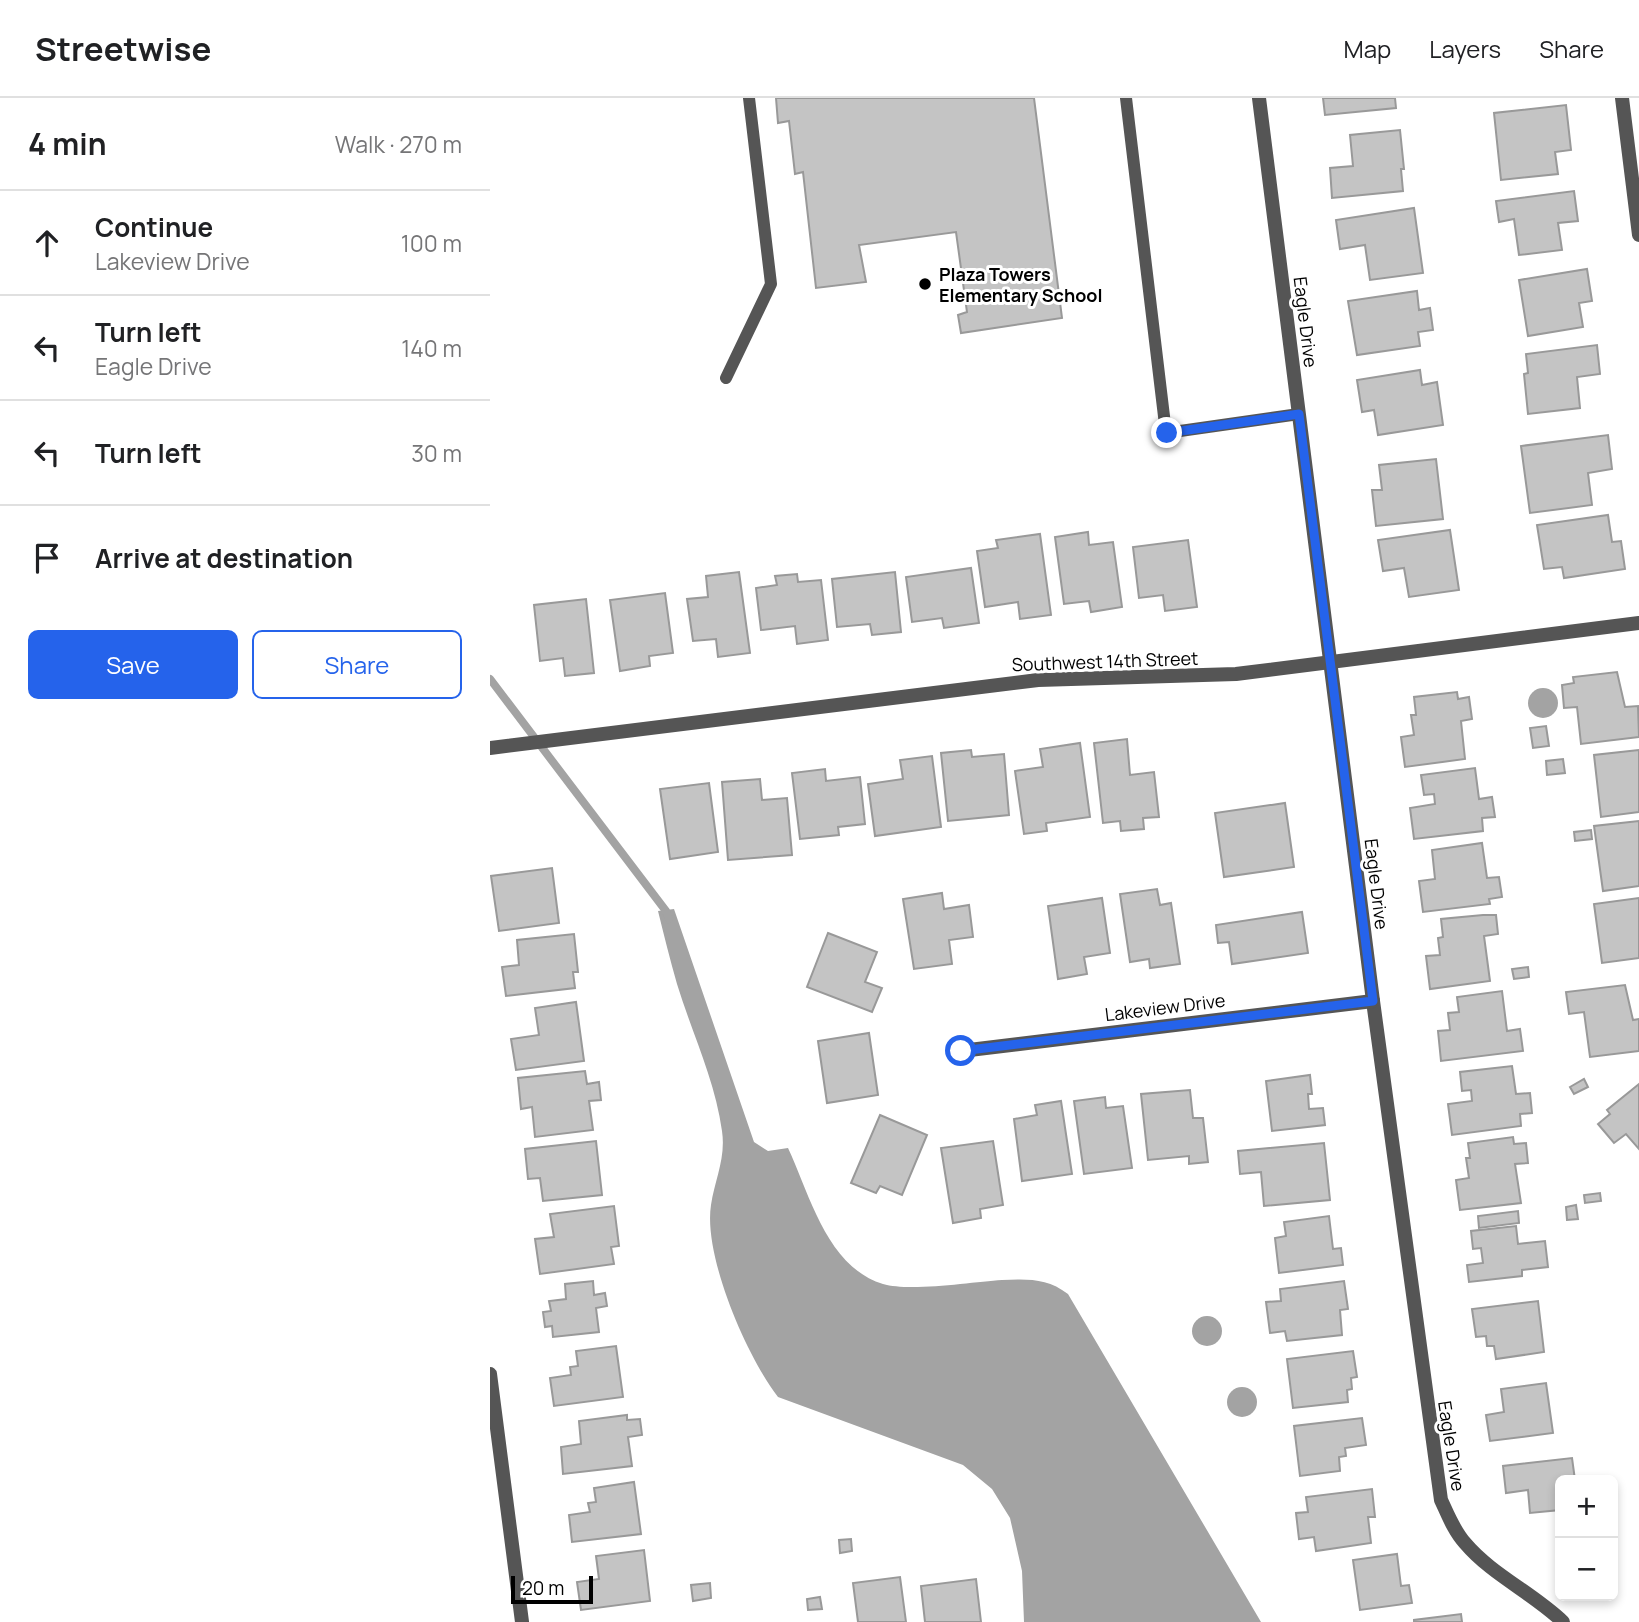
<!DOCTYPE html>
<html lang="en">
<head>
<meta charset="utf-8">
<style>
  :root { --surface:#fff; --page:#f6f6f6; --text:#202124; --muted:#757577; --line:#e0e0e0; --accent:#2563eb }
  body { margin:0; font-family:Manrope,sans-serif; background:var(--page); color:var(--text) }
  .controls { position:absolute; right:21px; bottom:21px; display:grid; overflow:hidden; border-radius:10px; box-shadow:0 4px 10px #0003 }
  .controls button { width:63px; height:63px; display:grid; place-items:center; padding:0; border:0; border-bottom:2px solid var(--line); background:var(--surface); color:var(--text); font:35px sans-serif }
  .scale { position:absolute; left:21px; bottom:18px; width:82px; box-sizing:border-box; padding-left:7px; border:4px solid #000; border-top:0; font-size:19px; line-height:24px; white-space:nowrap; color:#000; -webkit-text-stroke:5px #fff; paint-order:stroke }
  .stop { position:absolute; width:21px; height:21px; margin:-16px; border:5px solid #2563eb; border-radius:50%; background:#fff }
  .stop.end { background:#2563eb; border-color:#fff; box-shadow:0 2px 7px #0008 }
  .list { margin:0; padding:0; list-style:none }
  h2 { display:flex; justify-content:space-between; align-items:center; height:91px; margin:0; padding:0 28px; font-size:30px }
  h2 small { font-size:23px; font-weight:400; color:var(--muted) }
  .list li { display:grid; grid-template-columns:46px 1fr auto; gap:21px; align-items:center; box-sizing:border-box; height:105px; padding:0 28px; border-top:2px solid var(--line) }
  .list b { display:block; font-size:26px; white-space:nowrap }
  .list p { margin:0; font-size:23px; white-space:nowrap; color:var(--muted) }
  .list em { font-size:23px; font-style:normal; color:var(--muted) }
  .actions { display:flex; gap:14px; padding:21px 28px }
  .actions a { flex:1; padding:16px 0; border:2px solid var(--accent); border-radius:10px; text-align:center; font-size:24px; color:var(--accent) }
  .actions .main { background:var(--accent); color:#fff }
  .icon { flex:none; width:38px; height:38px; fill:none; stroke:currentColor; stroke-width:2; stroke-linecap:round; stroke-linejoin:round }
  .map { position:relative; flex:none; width:1149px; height:1524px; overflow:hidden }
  header { display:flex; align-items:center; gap:42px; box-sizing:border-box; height:98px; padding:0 35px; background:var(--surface); border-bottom:2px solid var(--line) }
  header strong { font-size:33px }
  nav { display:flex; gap:38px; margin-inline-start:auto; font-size:24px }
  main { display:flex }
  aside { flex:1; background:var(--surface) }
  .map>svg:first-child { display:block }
  .water { fill:#a3a3a3 }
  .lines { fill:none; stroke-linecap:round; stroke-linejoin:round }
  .stream { stroke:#a3a3a3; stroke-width:8 }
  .building { fill:#c4c4c4; stroke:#999; stroke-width:2 }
  .service { stroke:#555; stroke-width:12 }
  .minor { stroke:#555; stroke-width:14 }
  .route { stroke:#2563eb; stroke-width:9 }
  .poi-dot { fill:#000; stroke:#fff; stroke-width:2.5 }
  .labels { text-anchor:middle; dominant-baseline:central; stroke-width:6; stroke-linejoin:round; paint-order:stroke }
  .poi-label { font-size:18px; font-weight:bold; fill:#000; stroke:#fff; text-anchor:start }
  .street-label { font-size:18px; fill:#000; stroke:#fff }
</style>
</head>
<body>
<header>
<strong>Streetwise</strong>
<nav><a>Map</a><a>Layers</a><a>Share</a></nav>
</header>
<main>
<aside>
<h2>4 min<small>Walk · 270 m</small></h2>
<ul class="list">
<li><svg class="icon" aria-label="ahead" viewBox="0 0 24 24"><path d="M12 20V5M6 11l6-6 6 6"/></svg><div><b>Continue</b><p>Lakeview Drive</p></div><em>100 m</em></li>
<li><svg class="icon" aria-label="left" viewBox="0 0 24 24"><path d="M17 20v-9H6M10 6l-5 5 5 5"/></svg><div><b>Turn left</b><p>Eagle Drive</p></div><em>140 m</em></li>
<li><svg class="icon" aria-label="left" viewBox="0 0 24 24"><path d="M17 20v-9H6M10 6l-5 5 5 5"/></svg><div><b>Turn left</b></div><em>30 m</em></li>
<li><svg class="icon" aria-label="arrive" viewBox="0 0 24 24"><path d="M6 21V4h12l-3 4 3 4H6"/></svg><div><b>Arrive at destination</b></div></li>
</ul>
<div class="actions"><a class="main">Save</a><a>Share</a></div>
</aside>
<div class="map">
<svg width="1149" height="1524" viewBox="0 0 1149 1524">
  <rect width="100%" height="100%" fill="#fff"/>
  <!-- water -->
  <g class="water">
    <circle cx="1053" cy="605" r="15"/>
    <path d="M184,811L264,1044L278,1053L298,1050C320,1097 337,1169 393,1186C420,1194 482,1184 512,1182C538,1181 557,1180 578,1196L771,1524H534L532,1473L520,1420L502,1391L473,1367L288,1299C257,1259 213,1158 221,1107C225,1081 236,1060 232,1033C225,982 202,935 187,886C180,862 174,837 168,813Z"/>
    <circle cx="717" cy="1233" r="15"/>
    <circle cx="752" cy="1304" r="15"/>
  </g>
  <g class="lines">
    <!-- stream -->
    <polyline class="stream" points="0,581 176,813 179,821"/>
  </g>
  <!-- building -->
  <g class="building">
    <polygon points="286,0 544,0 572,220 471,235 468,217 477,214 466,134 369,147 376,184 326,190 313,74 305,76 299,23 288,25"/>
    <polygon points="833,0 905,0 906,10 835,17"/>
    <polygon points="1076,7 1081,52 1065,54 1068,76 1011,82 1004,15"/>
    <polygon points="910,32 914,71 911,71 913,93 842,100 840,70 863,68 860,37"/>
    <polygon points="1084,93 1088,123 1068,125 1072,152 1029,157 1024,121 1009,124 1006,103"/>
    <polygon points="924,110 933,175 880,182 875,147 850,151 846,122"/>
    <polygon points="1097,171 1102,203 1089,205 1093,229 1038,238 1029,182"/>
    <polygon points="927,193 929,212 940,210 943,232 928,234 930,248 867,257 858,203"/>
    <polygon points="1107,247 1110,276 1087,279 1090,310 1038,316 1034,276 1038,275 1036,256"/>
    <polygon points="930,272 932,287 947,284 953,327 888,337 884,312 872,314 867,282"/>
    <polygon points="1118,337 1122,371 1098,375 1102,407 1040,415 1031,348"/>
    <polygon points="946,361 953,421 886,428 882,392 892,392 889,367"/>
    <polygon points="1118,417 1122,444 1131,443 1135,471 1074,480 1072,469 1054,471 1047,427"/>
    <polygon points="960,432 969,492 919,499 914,470 893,473 888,442"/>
    <polygon points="598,434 599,447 623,444 632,509 601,514 599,503 574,506 565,439"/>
    <polygon points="550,436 561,517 530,521 528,504 495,509 487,453 508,450 506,442"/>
    <polygon points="698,442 707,509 675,513 673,497 649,500 643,449"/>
    <polygon points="481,470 489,525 454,530 452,520 422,524 416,479"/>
    <polygon points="249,474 260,555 228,559 226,541 203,543 197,501 218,499 216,478"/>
    <polygon points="405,474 411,534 382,537 380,526 347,529 342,481"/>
    <polygon points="307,476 308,484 331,482 338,542 307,546 305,528 271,532 266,490 287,487 285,478"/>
    <polygon points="175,495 183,555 159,558 160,568 130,573 120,502"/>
    <polygon points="96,501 104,575 75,578 73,560 50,563 44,507"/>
    <polygon points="1127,574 1135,609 1148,608 1149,639 1091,646 1087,609 1074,610 1072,587 1084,585 1083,579"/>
    <polygon points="967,594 968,601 979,599 982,621 971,623 975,661 915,669 911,639 924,637 921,617 926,617 924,599"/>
    <polygon points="1056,628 1059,648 1043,650 1040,630"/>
    <polygon points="637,641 640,677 664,674 669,719 653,720 654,731 631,733 630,723 613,725 604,645"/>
    <polygon points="590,645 600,719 556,725 557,733 534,736 525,673 553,669 550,651"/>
    <polygon points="481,652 482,659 514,656 519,717 458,723 451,655"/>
    <polygon points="1149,652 1149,714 1111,719 1104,657"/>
    <polygon points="442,658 451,729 385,738 378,686 413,681 410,662"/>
    <polygon points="1073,661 1075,675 1057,677 1056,663"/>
    <polygon points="985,670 989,701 1002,699 1005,719 992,720 993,733 924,741 920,710 945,706 944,696 934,697 931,677"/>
    <polygon points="335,671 336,683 370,679 375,726 348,729 349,737 310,741 302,675"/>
    <polygon points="270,681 272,702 297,700 302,757 238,762 232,684"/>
    <polygon points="219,685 228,754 180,761 170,691"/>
    <polygon points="795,705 804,769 734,779 725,715"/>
    <polygon points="1149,723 1149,788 1113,793 1104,728"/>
    <polygon points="1101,732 1102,741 1085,743 1084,734"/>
    <polygon points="992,745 997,780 1009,779 1012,799 999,801 1000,806 933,814 929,783 945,781 942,752"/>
    <polygon points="62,770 69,825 9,833 1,778"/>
    <polygon points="667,791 670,807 681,805 690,866 660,870 659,861 640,864 630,796"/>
    <polygon points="452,795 454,811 479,807 483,839 459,842 462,866 424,871 413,801"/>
    <polygon points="612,800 620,855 594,859 597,876 568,881 558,808"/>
    <polygon points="1149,800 1149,860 1112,865 1104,806"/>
    <polygon points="812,814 818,855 742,866 739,844 728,845 726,827"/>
    <polygon points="993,817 1006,817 1008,836 994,838 1000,883 940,891 936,858 950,857 948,840 953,839 951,821"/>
    <polygon points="338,835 387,854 375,884 392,890 382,914 317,889"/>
    <polygon points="84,836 88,874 83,874 85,890 16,898 12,869 29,867 27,842"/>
    <polygon points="1038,869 1039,879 1024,881 1022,871"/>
    <polygon points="1135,887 1143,922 1149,921 1149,953 1100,959 1094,914 1079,916 1076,894"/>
    <polygon points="1012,893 1017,933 1030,931 1033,953 951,963 948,933 960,932 958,915 969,914 967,899"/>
    <polygon points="86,904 94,963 26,972 21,941 49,937 45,910"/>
    <polygon points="379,935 388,997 337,1005 328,943"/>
    <polygon points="1022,968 1026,996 1040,995 1042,1015 1030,1016 1031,1028 962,1037 958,1006 982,1003 981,992 972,993 970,974"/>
    <polygon points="95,973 97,986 109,984 111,1002 99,1003 103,1032 45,1039 42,1009 31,1011 28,980"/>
    <polygon points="820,977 822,996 818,996 819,1011 833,1010 835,1027 782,1033 776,983"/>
    <polygon points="1094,981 1098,989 1084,996 1080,989"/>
    <polygon points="1149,986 1149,1051 1136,1036 1124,1045 1108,1026 1120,1016 1117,1012"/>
    <polygon points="700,992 703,1020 713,1020 718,1064 699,1066 699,1058 658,1062 651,996"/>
    <polygon points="615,999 616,1010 633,1008 642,1070 594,1076 584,1003"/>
    <polygon points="571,1003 582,1076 532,1083 524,1021 547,1017 545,1007"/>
    <polygon points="390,1017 437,1037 412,1097 390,1088 386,1095 361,1085"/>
    <polygon points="1023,1039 1024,1046 1036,1045 1038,1065 1025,1066 1031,1105 970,1112 966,1082 979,1080 976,1060 980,1060 978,1045"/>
    <polygon points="106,1043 112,1097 53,1103 50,1080 38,1081 35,1051"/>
    <polygon points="503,1043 513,1107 490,1111 491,1120 463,1125 451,1050"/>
    <polygon points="834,1045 840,1102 774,1108 771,1074 750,1076 748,1053"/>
    <polygon points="1110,1095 1111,1103 1095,1105 1094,1097"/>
    <polygon points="1086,1107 1088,1121 1077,1122 1076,1109"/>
    <polygon points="124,1108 129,1148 121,1149 124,1166 50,1176 45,1141 64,1139 60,1116"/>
    <polygon points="1028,1113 1029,1125 989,1130 988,1118"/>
    <polygon points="839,1118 843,1151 851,1150 853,1167 789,1175 785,1140 796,1138 794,1124"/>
    <polygon points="1026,1128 1028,1146 1055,1143 1058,1169 1032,1172 1032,1178 979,1184 977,1167 993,1165 991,1150 983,1151 981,1133"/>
    <polygon points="103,1183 104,1197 115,1195 117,1208 106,1210 109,1234 63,1239 62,1228 55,1229 53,1214 61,1213 59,1203 76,1201 75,1186"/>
    <polygon points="854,1183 858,1211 850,1212 852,1237 797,1243 795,1233 780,1235 776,1204 791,1203 790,1191"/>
    <polygon points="1048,1203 1054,1254 1006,1261 1004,1248 997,1248 996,1238 986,1239 982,1211"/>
    <polygon points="126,1248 133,1299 64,1308 60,1280 81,1277 80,1269 88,1268 86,1253"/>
    <polygon points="863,1253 867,1279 861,1280 862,1291 857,1292 858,1304 803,1310 797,1261"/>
    <polygon points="1056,1285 1063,1335 1000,1343 996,1317 1014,1314 1011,1291"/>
    <polygon points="137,1317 137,1322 150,1321 152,1337 138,1339 142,1368 73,1376 71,1349 91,1346 89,1323"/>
    <polygon points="872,1320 876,1347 855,1350 856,1358 849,1359 850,1373 810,1378 804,1328"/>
    <polygon points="1082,1360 1085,1382 1070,1382 1070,1412 1040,1415 1038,1392 1016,1395 1013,1368"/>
    <polygon points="144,1384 151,1436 82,1444 79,1417 100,1414 98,1405 106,1404 104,1390"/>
    <polygon points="882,1391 885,1419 878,1419 881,1445 826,1453 824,1439 809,1441 806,1415 818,1414 816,1399"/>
    <polygon points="361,1441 362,1453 350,1455 349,1442"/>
    <polygon points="154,1452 160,1503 91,1512 87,1484 109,1481 106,1458"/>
    <polygon points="907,1456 911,1488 919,1487 922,1505 870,1512 863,1462"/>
    <polygon points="410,1479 416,1524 368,1524 363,1485"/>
    <polygon points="486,1481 491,1524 435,1524 431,1488"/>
    <polygon points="220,1485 221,1500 203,1503 201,1487"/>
    <polygon points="330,1499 332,1511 318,1512 317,1501"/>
    <polygon points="971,1516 972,1524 924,1524 924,1522"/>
  </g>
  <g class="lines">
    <!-- service -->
    <g class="service">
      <polyline points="636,0 676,335 809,316"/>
      <polyline points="236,280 281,186 259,0"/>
    </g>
    <!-- minor -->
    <g class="minor">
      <path d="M769,0L883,903L951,1402C958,1417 964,1433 975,1445C1002,1477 1043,1495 1073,1524"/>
      <polyline points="1132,0 1149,137"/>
      <polyline points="0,650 548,582 746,576 1149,525"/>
      <polyline points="471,953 883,903"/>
      <polyline points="0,1276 32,1524"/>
    </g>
  </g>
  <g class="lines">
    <!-- route -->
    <polyline class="route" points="471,953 883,903 809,316 677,335"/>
  </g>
  <!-- markers -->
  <circle class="poi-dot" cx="435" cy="186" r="7"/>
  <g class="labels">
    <!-- poi labels -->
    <g class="poi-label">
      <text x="449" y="176">Plaza Towers<tspan x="449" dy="21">Elementary School</tspan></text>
    </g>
    <!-- street labels -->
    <g class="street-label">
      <text transform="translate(816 224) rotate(83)">Eagle Drive</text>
      <text transform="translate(615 563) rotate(-2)">Southwest 14th Street</text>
      <text transform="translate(887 786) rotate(83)">Eagle Drive</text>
      <text transform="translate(675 909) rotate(-7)">Lakeview Drive</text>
      <text transform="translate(962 1348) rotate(81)">Eagle Drive</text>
    </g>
  </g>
</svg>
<div class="controls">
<button>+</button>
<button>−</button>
</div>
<div class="scale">20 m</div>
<div class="stop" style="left:471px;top:953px"></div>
<div class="stop end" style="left:677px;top:335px"></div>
</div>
</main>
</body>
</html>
